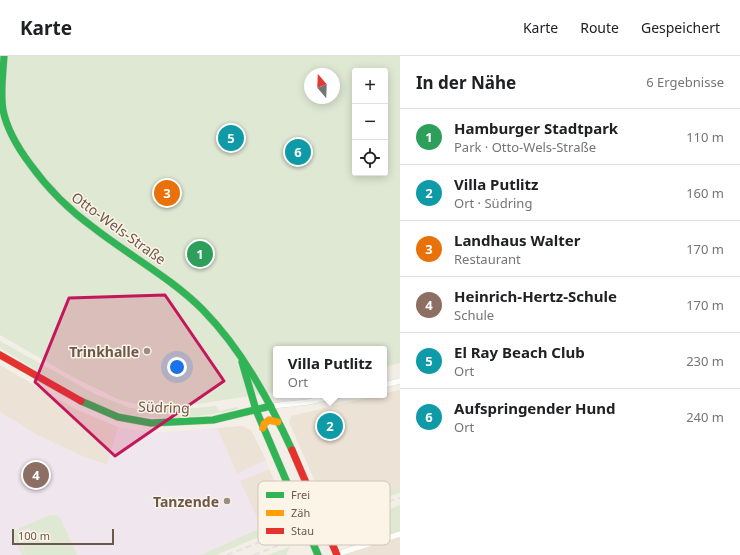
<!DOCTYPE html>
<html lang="de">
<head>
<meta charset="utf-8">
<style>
  :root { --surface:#fff; --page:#f6f6f6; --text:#202124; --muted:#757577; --line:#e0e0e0; --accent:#ea580c }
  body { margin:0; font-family:"Noto Sans",sans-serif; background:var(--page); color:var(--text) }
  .controls { position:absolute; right:12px; top:12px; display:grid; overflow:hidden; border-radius:4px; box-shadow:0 2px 10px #0003 }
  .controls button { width:36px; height:36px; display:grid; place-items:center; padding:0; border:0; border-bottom:1px solid var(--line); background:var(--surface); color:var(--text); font:20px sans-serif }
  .compass { position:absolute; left:304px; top:12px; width:36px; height:36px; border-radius:50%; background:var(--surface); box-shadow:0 2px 10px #0003; rotate:341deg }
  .scale { position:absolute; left:12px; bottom:10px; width:102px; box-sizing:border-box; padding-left:4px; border:2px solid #6c584c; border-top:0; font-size:11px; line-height:14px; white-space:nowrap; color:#6c584c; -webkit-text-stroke:3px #fcf4e7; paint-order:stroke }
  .you { position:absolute; left:177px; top:311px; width:14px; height:14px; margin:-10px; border:3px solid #fff; border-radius:50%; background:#1a73e8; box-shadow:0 0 0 6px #1a73e833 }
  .badge { display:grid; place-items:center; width:26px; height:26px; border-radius:50%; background:var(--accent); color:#fff; font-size:13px; font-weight:700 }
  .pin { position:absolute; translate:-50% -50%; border:2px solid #fff; box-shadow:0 1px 4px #0006 }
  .popup { position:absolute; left:273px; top:290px; width:114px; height:52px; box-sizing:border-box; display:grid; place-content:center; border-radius:4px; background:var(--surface); filter:drop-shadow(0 1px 3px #0005); font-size:13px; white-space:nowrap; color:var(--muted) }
  .popup b { font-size:15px; color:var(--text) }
  .popup::after { content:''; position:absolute; left:50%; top:100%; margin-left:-8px; border:8px solid transparent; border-top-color:var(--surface) }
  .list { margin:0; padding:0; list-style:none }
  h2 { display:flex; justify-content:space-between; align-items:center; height:52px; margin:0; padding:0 16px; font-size:17px }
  h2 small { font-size:13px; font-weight:400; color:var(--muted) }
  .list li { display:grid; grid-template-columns:26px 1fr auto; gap:12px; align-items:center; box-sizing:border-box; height:56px; padding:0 16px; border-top:1px solid var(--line) }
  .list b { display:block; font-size:15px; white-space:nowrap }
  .list p { margin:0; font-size:13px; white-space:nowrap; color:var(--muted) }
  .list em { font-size:13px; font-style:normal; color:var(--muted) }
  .icon { flex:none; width:22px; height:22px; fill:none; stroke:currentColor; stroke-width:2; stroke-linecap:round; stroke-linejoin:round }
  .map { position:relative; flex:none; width:400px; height:499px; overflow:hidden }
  header { display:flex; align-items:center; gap:24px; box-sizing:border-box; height:56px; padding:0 20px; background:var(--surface); border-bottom:1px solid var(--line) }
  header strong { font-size:19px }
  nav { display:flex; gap:22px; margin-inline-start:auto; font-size:14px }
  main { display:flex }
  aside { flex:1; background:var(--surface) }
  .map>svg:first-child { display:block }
  .residential { fill:#ece2d5 }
  .education { fill:#f0e6ee }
  .green { fill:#dfe8d3; fill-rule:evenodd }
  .sand { fill:#f4ecd2 }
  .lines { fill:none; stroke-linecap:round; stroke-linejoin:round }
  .street-casing { stroke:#d2ccc6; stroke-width:6 }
  .fast-casing { stroke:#d2cbc4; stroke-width:8 }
  .slow-casing { stroke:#d2cbc4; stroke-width:8 }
  .jam-casing { stroke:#d2cbc4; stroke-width:8 }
  .street { stroke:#fdfdfb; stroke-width:5.5 }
  .fast { stroke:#30b455; stroke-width:7 }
  .slow { stroke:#ff9f0a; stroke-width:7 }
  .jam { stroke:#e5322d; stroke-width:7 }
  .rail { stroke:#e3e1e2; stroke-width:2; stroke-dasharray:6 4; stroke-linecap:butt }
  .marked { fill:#c2185b; fill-opacity:0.2; stroke:#c2185b; stroke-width:3; stroke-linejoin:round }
  .poi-dot { fill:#9b8d82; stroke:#fcf4e7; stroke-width:1.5 }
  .labels { text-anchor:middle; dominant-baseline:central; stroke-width:3; stroke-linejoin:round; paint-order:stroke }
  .street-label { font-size:14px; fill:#6c584c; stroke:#fcf4e7 }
  .poi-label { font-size:14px; font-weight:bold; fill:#6c584c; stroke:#fcf4e7; text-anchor:end }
  .key { fill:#fcf4e7; stroke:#d1c5b8; stroke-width:1 }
  .key-label { font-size:11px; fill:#6c584c }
</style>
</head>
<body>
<header>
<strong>Karte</strong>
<nav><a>Karte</a><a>Route</a><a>Gespeichert</a></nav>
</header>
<main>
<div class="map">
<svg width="400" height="499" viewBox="0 0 400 499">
  <rect width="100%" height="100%" fill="#f3efe7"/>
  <!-- residential -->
  <g class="residential">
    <polygon points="0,309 73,352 118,371 107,409 84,401 37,379 0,356"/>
    <polygon points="400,334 400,431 326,450 289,366 291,360"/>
    <polygon points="242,370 251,374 266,404 237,418 217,372"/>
    <polygon points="269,413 290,459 262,473 240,425"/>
    <polygon points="400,479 400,499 344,499 343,495"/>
  </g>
  <!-- education -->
  <polygon class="education" points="0,356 37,379 72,396 107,409 118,371 153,377 217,372 237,418 266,404 269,413 240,425 262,473 201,499 0,499"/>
  <!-- green -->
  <g class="green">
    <path d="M0,0H400V307L384,311V293H276V336L198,348L154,350L140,349L120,344L75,322L0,279ZM355,15H385V117H355ZM310,18H334V42H310Z"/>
    <path d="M0,285L95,338L130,352L162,355L216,350L219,355L237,351L238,353C201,362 147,367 110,353C74,340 34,311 0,292Z"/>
    <polygon points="400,431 400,437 330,456 326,450"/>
    <polygon points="400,449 400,475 371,483 364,464"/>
    <polygon points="50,459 56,459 60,462 77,499 73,499 58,466 32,477 29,472 19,477 18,483 25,499 22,499 11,475 14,474 16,476 20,472"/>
    <polygon points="279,464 282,471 216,499 201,499"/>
    <polygon points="58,466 73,499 26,499 19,483"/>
    <polygon points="290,491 286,499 268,499"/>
  </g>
  <!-- sand -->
  <polygon class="sand" points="234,75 238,84 228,89 223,79"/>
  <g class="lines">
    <!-- street casing -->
    <g class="street-casing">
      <g id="street">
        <polyline points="384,329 400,325"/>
        <polyline points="271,350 308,346 340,339"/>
        <polyline points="337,498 400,478"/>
      </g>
    </g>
    <!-- fast casing -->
    <g class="fast-casing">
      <g id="fast">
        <path d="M4,0C3,18 0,36 3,54C7,74 18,92 30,108C48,133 69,154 94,172C130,200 171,222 203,254C242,294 269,344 292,394"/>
        <polyline points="242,306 256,354 318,499"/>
        <polyline points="81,345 118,361 151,367 213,364 271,350"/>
      </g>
    </g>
    <!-- slow casing -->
    <g class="slow-casing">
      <polyline id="slow" points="263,372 264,368 269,364 278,366"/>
    </g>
    <!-- jam casing -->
    <g class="jam-casing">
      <g id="jam">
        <polyline points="0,299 81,345"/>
        <polyline points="292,394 337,499"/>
      </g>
    </g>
    <!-- street -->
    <use href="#street" class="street"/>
    <!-- fast -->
    <use href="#fast" class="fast"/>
    <!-- slow -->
    <use href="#slow" class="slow"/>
    <!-- jam -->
    <use href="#jam" class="jam"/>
    <!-- rail -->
    <g class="rail">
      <polyline points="331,462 400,442"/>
      <polyline points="227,499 283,477"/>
      <polyline points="254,499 289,485"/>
    </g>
  </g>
  <!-- marked area -->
  <path class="marked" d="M165,239L224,325L115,400L35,326L69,242Z"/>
  <!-- markers -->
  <g class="poi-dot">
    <circle cx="147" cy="295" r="4"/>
    <circle cx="227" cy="445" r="4"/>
  </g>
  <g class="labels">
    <!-- street labels -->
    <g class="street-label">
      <text transform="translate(119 172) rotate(36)">Otto-Wels-Straße</text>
      <text transform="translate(164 351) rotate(2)">Südring</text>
    </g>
    <!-- poi labels -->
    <g class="poi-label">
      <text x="139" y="295">Trinkhalle</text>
      <text x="219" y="445">Tanzende</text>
    </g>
  </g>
  <!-- legend -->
  <rect x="258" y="425" width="132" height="64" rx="6" class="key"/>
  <rect x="266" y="436" width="18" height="6" fill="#30b455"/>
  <rect x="266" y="454" width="18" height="6" fill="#ff9f0a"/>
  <rect x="266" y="472" width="18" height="6" fill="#e5322d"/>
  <g class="key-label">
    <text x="291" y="443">Frei</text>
    <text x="291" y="461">Zäh</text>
    <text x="291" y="479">Stau</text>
  </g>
</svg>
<div class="controls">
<button>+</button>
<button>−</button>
<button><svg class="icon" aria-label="locate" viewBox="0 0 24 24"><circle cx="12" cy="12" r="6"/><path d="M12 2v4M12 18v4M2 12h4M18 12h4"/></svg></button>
</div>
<svg class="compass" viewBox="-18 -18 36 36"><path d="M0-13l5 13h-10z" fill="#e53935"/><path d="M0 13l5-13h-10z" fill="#757577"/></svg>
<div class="scale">100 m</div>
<div class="you"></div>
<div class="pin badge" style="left:200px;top:198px;background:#2e9e5b">1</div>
<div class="pin badge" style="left:330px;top:370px;background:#0f9aa8">2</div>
<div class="popup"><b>Villa Putlitz</b>Ort</div>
<div class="pin badge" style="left:167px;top:137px;background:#e8710a">3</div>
<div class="pin badge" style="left:36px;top:419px;background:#8d6e63">4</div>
<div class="pin badge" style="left:231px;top:82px;background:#0f9aa8">5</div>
<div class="pin badge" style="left:298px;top:96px;background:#0f9aa8">6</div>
</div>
<aside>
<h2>In der Nähe<small>6 Ergebnisse</small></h2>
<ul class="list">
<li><span class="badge" style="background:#2e9e5b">1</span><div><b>Hamburger Stadtpark</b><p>Park · Otto-Wels-Straße</p></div><em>110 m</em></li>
<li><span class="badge" style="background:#0f9aa8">2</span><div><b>Villa Putlitz</b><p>Ort · Südring</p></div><em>160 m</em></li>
<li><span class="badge" style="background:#e8710a">3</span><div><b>Landhaus Walter</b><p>Restaurant</p></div><em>170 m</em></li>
<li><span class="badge" style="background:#8d6e63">4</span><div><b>Heinrich-Hertz-Schule</b><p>Schule</p></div><em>170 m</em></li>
<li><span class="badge" style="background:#0f9aa8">5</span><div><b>El Ray Beach Club</b><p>Ort</p></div><em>230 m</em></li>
<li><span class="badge" style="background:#0f9aa8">6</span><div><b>Aufspringender Hund</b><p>Ort</p></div><em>240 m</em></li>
</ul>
</aside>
</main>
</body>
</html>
